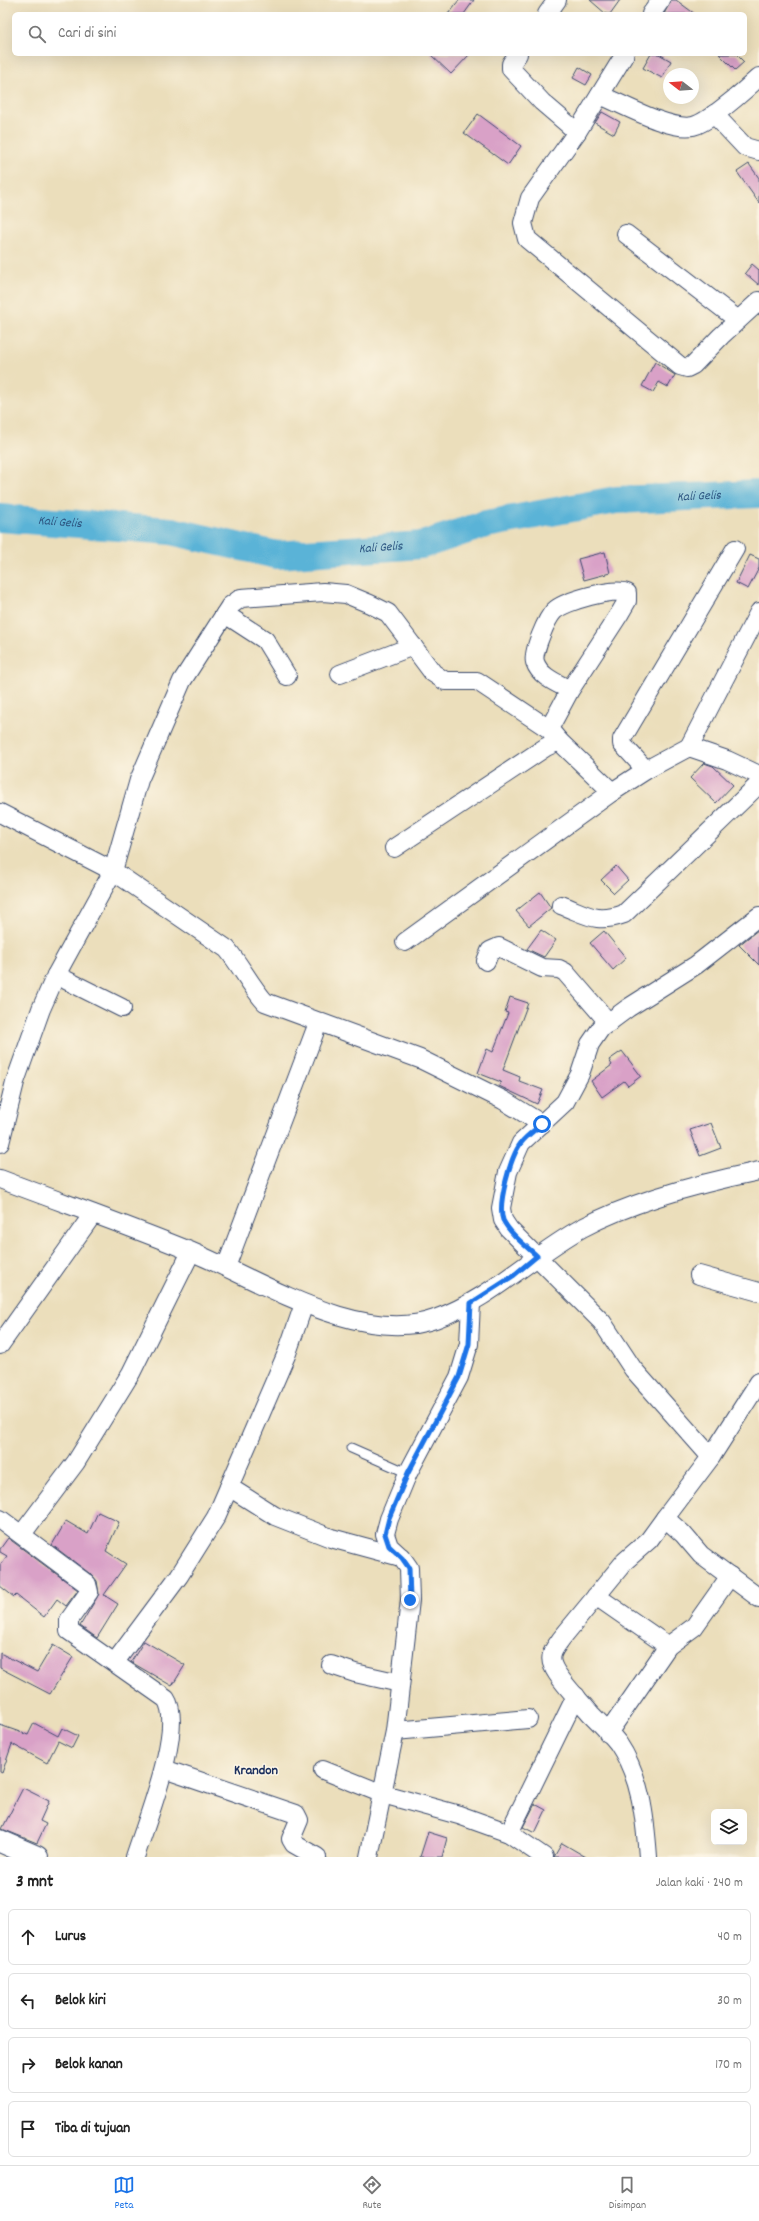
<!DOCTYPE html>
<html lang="id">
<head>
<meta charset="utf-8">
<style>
  :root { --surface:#fff; --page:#f6f6f6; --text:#222; --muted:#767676; --line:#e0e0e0; --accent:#1a73e8 }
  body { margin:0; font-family:Dekko,sans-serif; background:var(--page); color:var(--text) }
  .controls { position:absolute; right:12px; bottom:12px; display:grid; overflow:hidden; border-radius:6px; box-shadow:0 4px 16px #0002 }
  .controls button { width:36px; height:36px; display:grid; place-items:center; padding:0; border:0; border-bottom:1px solid var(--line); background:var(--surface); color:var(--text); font:20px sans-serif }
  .compass { position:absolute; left:663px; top:68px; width:36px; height:36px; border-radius:50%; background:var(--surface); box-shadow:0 4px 16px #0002; rotate:287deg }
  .stop { position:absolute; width:12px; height:12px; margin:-9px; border:3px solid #1a73e8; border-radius:50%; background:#fff }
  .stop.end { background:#1a73e8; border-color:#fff; box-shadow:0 1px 4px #0008 }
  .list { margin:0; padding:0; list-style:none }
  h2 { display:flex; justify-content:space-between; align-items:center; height:52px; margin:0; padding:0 16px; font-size:17px }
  h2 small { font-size:13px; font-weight:400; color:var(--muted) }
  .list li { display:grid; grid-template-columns:26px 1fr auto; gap:12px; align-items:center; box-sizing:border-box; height:56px; margin:0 8px 8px; padding:0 8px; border:1px solid var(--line); border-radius:6px }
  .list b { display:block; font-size:15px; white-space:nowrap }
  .list em { font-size:13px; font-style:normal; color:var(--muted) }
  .icon { flex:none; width:22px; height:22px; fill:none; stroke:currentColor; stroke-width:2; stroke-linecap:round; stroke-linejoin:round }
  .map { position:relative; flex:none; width:759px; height:1857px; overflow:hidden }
  .search { position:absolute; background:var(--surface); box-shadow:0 4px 16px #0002; left:12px; right:12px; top:12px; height:44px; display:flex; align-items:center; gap:10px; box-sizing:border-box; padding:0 14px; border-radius:6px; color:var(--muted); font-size:15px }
  .sheet { height:308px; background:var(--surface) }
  nav { display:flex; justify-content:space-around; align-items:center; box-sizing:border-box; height:56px; border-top:1px solid var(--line); background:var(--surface); font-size:11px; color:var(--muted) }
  nav a { display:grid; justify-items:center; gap:2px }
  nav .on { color:var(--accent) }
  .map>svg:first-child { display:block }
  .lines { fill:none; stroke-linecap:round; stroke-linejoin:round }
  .river { stroke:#5ab3d7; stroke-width:28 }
  .building { fill:#d9a1c7 }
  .lane-casing { stroke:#3a496c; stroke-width:11 }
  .street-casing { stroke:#3a496c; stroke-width:20 }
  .secondary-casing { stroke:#3a496c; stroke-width:24 }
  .lane { stroke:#fff; stroke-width:9 }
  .street { stroke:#fff; stroke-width:18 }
  .secondary { stroke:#fff; stroke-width:22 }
  .route { stroke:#1a73e8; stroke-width:5 }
  .labels { text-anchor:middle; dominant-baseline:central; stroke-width:3; stroke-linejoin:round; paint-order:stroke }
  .water-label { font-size:13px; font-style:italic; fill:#2e5782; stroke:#fcf5e5 }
  .quarter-label { font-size:14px; font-weight:bold; fill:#1b2f5e; stroke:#fcf5e5 }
</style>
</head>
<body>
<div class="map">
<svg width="759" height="1857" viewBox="0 0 759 1857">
  <rect width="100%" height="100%" fill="#fcf5e5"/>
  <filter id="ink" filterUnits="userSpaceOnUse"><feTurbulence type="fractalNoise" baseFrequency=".025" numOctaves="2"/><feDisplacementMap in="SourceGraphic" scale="8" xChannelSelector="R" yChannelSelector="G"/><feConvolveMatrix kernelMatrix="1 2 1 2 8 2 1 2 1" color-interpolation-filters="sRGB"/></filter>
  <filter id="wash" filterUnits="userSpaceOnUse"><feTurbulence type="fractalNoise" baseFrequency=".012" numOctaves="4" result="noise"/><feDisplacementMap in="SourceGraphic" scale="16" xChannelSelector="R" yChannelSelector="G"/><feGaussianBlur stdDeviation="0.9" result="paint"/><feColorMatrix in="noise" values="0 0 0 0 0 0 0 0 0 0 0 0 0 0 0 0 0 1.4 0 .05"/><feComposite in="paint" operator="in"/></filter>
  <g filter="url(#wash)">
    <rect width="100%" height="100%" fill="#ebdebb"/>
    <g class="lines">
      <!-- river -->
      <path class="river" id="s1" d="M0,518L171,531L277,555L422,545L486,524L616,500L759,494"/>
    </g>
    <g id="blocks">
      <!-- building -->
      <g class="building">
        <polygon points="459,0 474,0 464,14 448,14"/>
        <polygon points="590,0 620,0 610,14 606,14"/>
        <polygon points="671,0 676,0 695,14 664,14"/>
        <polygon points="430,54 470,54 451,74"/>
        <polygon points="651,54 659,54 671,61 662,78 643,68"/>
        <polygon points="719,54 736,54 744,62 735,70"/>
        <polygon points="579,67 592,75 586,85 573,78"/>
        <polygon points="602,112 620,122 614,134 595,123"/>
        <polygon points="478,114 521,146 508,165 464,133"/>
        <polygon points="749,164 759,178 759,203 737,172"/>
        <polygon points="752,264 759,270 759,285 745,273"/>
        <polygon points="655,362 675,375 668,387 659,382 653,392 642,386"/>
        <polygon points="605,552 610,573 584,580 578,559"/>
        <polygon points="750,555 759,559 759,568 748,589 736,583"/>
        <polygon points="704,763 713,766 733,785 716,803 690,778"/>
        <polygon points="616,866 628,880 614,893 601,880"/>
        <polygon points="540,892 551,908 529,926 516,911"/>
        <polygon points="759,929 759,965 739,945"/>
        <polygon points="541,930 556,940 544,957 527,949"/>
        <polygon points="604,931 626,958 613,970 590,943"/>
        <polygon points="510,997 528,1003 503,1070 520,1077 519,1081 543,1090 537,1104 499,1086 501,1082 478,1073 487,1049 493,1052 508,1013 505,1012"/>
        <polygon points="622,1051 641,1076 628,1086 624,1081 602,1097 591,1081 612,1065 609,1060"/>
        <polygon points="711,1123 721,1148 700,1156 690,1130"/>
        <polygon points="98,1512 119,1522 106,1551 126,1564 104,1595 118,1604 97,1638 80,1626 99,1594 97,1581 93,1576 52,1545 66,1521 88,1534"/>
        <polygon points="8,1538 78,1590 66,1606 57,1599 44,1617 16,1595 14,1597 0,1586 0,1565 7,1556 0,1552 0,1549"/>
        <polygon points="144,1641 185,1665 172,1686 131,1662"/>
        <polygon points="53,1645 73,1657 50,1694 0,1668 0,1653 37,1672"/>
        <polygon points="34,1723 58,1736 62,1728 78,1736 72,1748 58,1741 47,1763 12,1744 2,1773 0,1772 0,1725 28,1735"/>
        <polygon points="23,1788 49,1801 40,1821 46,1824 37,1843 2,1829"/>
        <polygon points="535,1804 546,1810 535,1833 523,1827"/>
        <polygon points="428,1832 447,1838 442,1857 420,1857"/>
        <polygon points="562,1843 586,1857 554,1857"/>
      </g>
    </g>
  </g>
  <g filter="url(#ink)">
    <use href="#blocks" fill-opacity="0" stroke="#3a496c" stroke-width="1"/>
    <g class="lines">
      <!-- lane casing -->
      <g class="lane-casing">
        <polyline id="lane" points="351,1448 408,1473"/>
      </g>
      <!-- street casing -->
      <g class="street-casing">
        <g id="street">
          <polyline points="547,14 557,0"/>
          <polyline points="651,14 661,0"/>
          <polyline points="518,54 511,64 511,69 542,102 577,132"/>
          <polyline points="625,54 577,132 530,198 523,223 527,239 680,366 687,368 693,365 721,336 759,301"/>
          <path d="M600,95C622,104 670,131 693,126C708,123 746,89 759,77"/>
          <polyline points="714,114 745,147 759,151"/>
          <polyline points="626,234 738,320"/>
          <polyline points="225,614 265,640 287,676"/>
          <polyline points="340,674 413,646"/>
          <path d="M549,729L570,690C557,683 540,677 535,662C532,652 547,618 554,611C564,601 615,587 627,593V601L620,613L570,690"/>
          <polyline points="689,747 759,612"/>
          <polyline points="646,770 622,744 622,739 735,549"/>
          <polyline points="612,792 646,770 689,747 727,760 759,775"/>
          <path d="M0,813L113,871L227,949C241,966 250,985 265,1002L420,1059L503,1100L542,1124"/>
          <path d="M561,905C588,915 596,924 624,914L759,784"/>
          <polyline points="405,942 612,792 559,741"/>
          <polyline points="486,961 490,951 499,947 542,968 559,969 565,972 609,1023"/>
          <polyline points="56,975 122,1008"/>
          <polyline points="0,1143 15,1082 41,1009 56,975 113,871 139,780 182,681 230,606 241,598 323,592 346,594 370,604 388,613 433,673 445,681 477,681 549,729 559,741 546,747 394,848"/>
          <path d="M0,1179C63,1203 127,1225 190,1251C258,1279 360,1346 435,1319C491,1299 531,1256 582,1228C635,1200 701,1183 759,1171"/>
          <polyline points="226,1267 318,1023"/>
          <polyline points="699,1275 759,1292"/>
          <polyline points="0,1345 93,1214"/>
          <polyline points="759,1382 711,1457 665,1518 683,1534 701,1555 759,1598"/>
          <polyline points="711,1457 633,1369 602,1322 509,1229 503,1220 501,1208 508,1172 521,1143 565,1102 580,1074 590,1044 601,1028 628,1008 696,965 759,916"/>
          <polyline points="229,1487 275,1516 331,1538 401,1557"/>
          <path d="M0,1519L87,1584L89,1592L69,1620V1631L166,1699C185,1727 145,1825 135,1857"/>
          <polyline points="22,1534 76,1462 131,1373 191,1252"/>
          <polyline points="596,1596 668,1646"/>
          <polyline points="115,1662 179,1576 216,1517 287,1353 304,1304"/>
          <polyline points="331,1665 355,1673 400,1683"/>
          <polyline points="395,1731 528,1719"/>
          <polyline points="608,1733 668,1646 694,1627 730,1576"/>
          <polyline points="164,1769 296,1814 299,1820 291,1839 294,1844 317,1857"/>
          <polyline points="323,1770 383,1794 459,1815 509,1833 544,1857"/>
          <polyline points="509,1833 576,1696"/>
          <polyline points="369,1857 395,1731 410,1600 409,1568 402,1558 389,1546 385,1534 389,1519 408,1473 459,1377 469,1344 471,1303"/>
          <path d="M648,1857C645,1817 641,1777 618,1743C610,1733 600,1723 591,1714C581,1702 558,1679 553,1666C548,1655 555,1648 561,1639L625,1561L649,1540L665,1518"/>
        </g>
      </g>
      <!-- secondary casing -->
      <g class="secondary-casing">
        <polyline id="secondary" points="0,1841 37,1857"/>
      </g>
      <!-- lane -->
      <use href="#lane" class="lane"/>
      <!-- street -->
      <use href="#street" class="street"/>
      <!-- secondary -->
      <use href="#secondary" class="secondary"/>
    </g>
  </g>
  <g class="lines" filter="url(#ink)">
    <!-- route -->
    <path class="route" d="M410,1600L409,1568L402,1558L389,1546L385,1534L389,1518L408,1473L459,1377L469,1344L471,1303L513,1276L537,1256C526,1246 510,1234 503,1220C497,1204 511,1156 521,1143C526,1136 535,1130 542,1124"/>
  </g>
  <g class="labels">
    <!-- water labels -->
    <g class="water-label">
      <text stroke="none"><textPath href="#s1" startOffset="708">Kali Gelis</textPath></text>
      <text stroke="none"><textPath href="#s1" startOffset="60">Kali Gelis</textPath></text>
      <text stroke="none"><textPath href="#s1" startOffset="384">Kali Gelis</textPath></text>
    </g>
    <!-- quarter labels -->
    <g class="quarter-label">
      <text x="256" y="1771">Krandon</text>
    </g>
  </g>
</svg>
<div class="controls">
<button><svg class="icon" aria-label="layers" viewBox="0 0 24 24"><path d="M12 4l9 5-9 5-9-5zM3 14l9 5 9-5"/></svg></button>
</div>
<svg class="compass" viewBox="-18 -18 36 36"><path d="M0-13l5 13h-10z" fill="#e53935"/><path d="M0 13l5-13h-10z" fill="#767676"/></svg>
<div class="stop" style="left:542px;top:1124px"></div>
<div class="stop end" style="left:410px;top:1600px"></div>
<div class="search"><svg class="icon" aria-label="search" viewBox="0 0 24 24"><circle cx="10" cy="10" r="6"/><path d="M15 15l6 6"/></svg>Cari di sini</div>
</div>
<section class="sheet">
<h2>3 mnt<small>Jalan kaki · 240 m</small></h2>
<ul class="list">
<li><svg class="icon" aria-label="ahead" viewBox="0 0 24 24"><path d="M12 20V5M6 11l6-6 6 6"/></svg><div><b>Lurus</b></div><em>40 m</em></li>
<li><svg class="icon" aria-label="left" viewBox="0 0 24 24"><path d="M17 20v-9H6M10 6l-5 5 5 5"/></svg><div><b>Belok kiri</b></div><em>30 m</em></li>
<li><svg class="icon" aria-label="right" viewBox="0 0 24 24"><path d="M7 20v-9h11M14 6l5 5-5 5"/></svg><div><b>Belok kanan</b></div><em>170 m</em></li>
<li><svg class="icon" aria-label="arrive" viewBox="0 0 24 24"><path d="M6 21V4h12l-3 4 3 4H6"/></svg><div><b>Tiba di tujuan</b></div></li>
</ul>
</section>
<nav>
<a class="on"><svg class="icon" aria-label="map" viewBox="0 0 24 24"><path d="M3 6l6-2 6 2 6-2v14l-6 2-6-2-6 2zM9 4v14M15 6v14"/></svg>Peta</a>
<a><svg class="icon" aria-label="directions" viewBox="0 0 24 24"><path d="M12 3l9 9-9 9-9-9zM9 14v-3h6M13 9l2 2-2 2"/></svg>Rute</a>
<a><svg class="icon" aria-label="saved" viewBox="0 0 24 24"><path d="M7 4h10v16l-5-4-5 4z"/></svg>Disimpan</a>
</nav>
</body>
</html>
